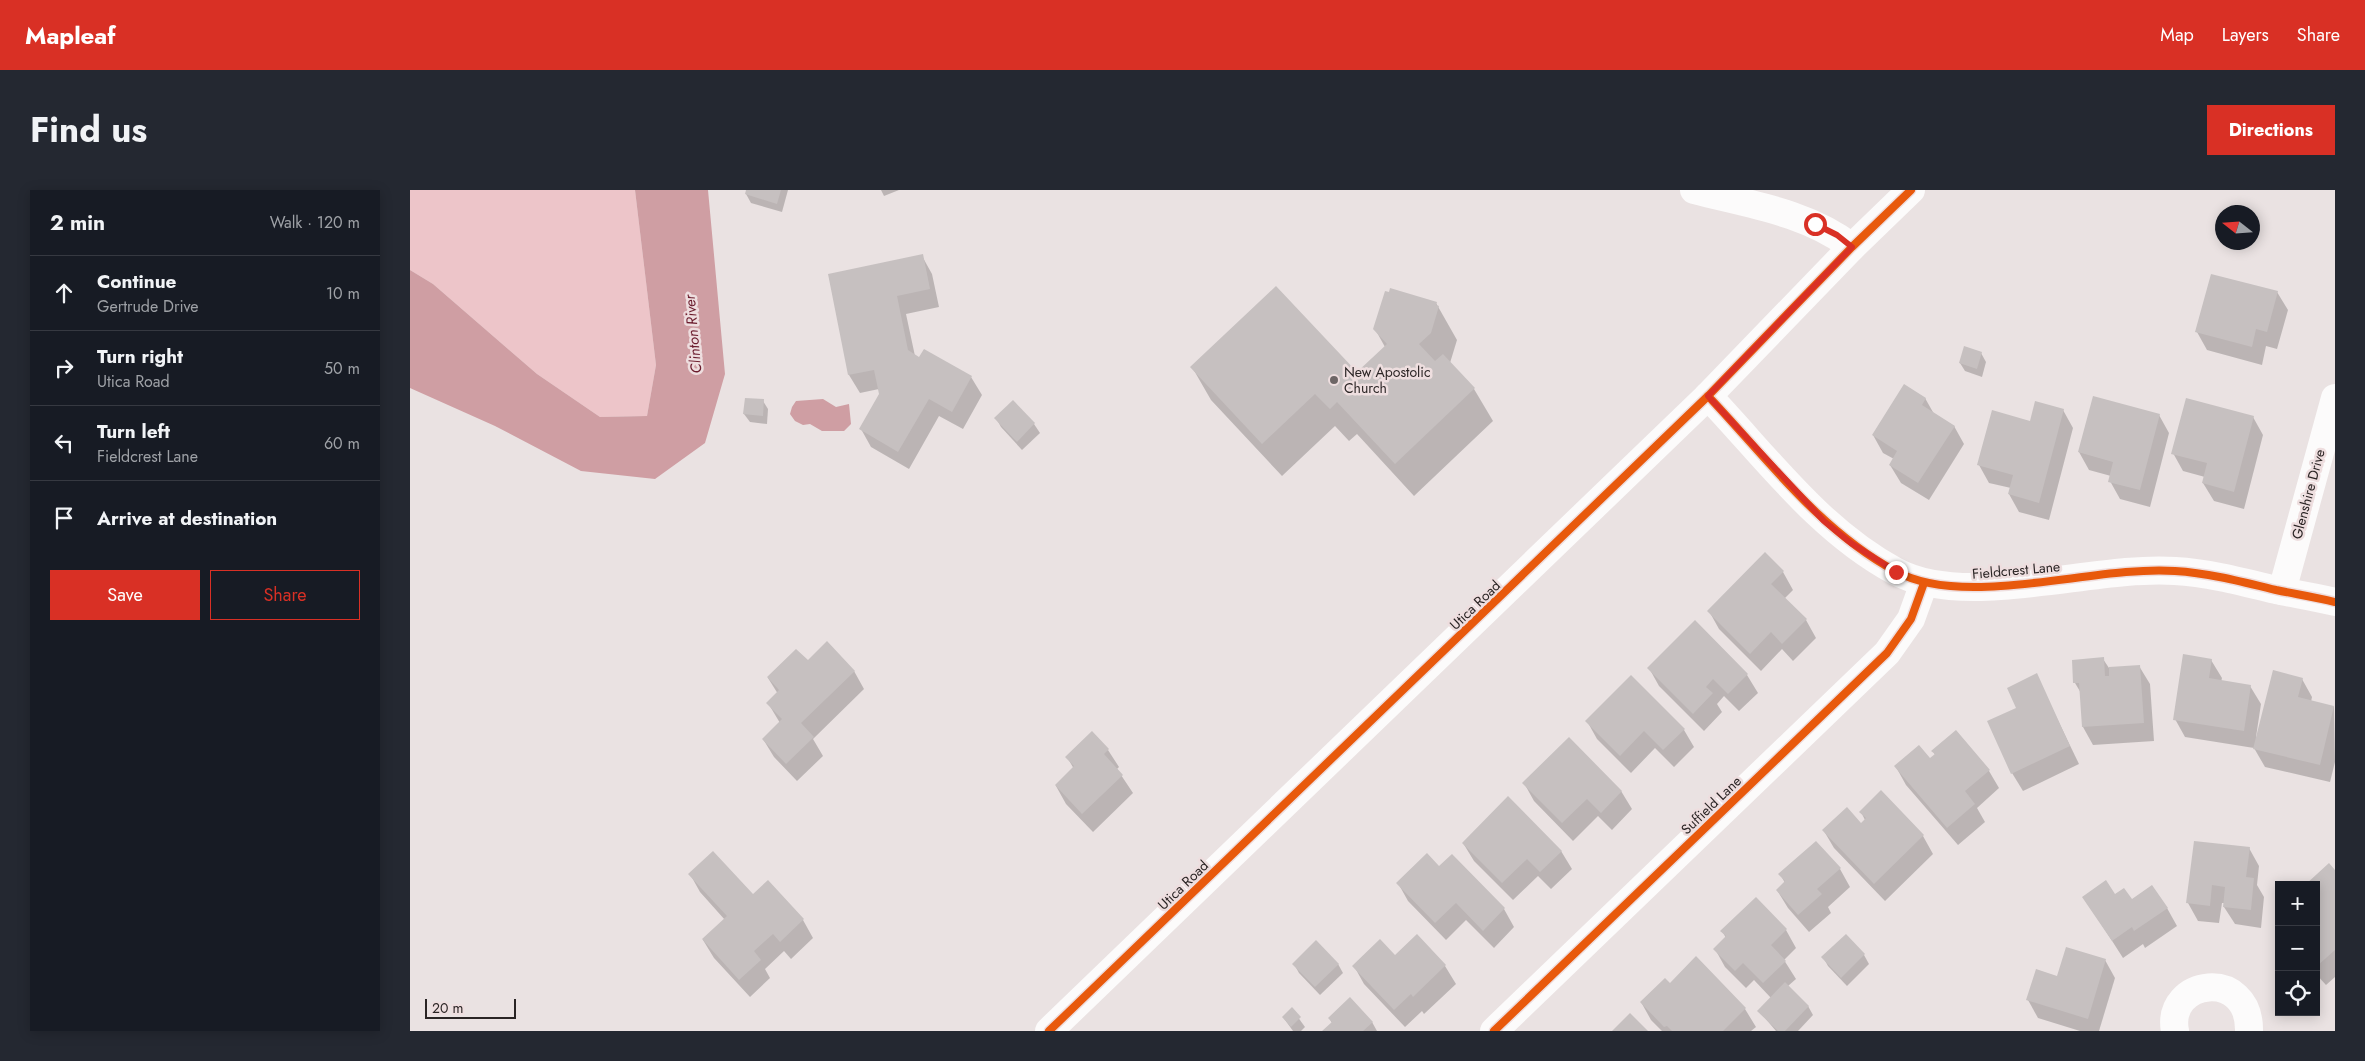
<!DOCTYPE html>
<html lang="en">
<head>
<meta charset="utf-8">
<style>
  :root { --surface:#171b24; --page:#242831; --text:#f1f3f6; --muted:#9ea1a6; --line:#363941; --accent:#d93025 }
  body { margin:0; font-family:Jost,sans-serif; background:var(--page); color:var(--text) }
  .controls { position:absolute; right:15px; bottom:15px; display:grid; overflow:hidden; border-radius:0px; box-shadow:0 2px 12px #0003 }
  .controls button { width:45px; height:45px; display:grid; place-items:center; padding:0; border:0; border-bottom:1px solid var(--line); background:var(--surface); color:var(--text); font:25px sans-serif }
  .compass { position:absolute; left:1805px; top:15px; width:45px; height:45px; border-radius:50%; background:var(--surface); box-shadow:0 2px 12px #0003; rotate:287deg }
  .scale { position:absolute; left:15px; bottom:12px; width:91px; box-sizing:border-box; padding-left:5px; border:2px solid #2a2424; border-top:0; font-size:14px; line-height:18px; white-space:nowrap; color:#2a2424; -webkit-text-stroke:4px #eededf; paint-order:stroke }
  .stop { position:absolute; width:15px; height:15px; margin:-11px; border:4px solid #d93025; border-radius:50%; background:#fff }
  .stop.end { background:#d93025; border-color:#fff; box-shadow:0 1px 5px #0008 }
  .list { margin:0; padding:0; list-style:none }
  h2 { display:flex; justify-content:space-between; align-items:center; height:65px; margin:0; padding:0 20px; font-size:21px }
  h2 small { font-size:16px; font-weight:400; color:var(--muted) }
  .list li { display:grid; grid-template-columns:32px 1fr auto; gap:15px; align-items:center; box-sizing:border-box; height:75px; padding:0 20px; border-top:1px solid var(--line) }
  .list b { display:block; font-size:19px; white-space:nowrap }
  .list p { margin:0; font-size:16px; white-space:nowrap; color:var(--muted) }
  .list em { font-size:16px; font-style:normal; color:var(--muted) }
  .actions { display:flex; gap:10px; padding:15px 20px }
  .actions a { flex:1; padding:11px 0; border:1px solid var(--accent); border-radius:0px; text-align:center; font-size:18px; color:var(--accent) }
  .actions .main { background:var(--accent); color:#fff }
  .icon { flex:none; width:28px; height:28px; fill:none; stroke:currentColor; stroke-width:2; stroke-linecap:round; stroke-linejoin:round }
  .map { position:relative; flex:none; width:1925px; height:841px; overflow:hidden; border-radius:0px }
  header { display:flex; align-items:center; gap:30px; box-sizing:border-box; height:70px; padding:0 25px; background:var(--accent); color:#fff }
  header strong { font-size:24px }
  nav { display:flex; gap:28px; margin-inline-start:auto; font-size:18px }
  .intro { display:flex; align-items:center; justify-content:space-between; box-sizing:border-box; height:120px; padding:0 30px }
  h1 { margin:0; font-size:35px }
  .button { padding:12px 22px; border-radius:0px; background:var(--accent); color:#fff; font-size:18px; font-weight:700 }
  main { display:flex; gap:30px; padding:0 30px }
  aside { flex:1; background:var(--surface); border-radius:0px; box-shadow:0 2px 12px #0003 }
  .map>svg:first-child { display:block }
  .green { fill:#edc5c9 }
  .water { fill:#cf9ea3 }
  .shadow { fill:#0003 }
  .building { fill:#c6c0c0 }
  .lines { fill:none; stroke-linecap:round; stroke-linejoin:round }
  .minor { stroke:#fcfbfb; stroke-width:28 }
  .cycleway-casing { stroke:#eededf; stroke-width:11 }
  .cycleway { stroke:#e8590c; stroke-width:8 }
  .route { stroke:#d93025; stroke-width:6 }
  .poi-dot { fill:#6d6666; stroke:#eededf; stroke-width:2 }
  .labels { text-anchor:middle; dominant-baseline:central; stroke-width:5; stroke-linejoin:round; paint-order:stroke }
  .poi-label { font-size:14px; fill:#2a2424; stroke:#eededf; text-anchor:start }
  .street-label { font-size:14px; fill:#2a2424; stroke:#eededf }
  .water-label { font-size:15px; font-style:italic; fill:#6b1c2d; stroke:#eededf }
</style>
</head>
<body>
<header>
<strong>Mapleaf</strong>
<nav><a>Map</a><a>Layers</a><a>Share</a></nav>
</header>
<div class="intro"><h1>Find us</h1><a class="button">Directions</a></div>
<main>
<aside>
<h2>2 min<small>Walk · 120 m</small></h2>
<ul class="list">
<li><svg class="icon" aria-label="ahead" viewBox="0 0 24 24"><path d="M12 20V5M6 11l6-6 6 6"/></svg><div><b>Continue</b><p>Gertrude Drive</p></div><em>10 m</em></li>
<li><svg class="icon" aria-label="right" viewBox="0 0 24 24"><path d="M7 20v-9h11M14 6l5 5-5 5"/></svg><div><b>Turn right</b><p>Utica Road</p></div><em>50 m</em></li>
<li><svg class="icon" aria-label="left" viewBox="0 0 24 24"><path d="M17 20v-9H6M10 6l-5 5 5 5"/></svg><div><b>Turn left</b><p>Fieldcrest Lane</p></div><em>60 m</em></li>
<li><svg class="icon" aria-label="arrive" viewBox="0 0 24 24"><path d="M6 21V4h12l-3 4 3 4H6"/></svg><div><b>Arrive at destination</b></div></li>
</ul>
<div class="actions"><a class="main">Save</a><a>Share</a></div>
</aside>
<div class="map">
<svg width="1925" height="841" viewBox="0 0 1925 841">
  <rect width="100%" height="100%" fill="#eae2e2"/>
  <!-- green -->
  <polygon class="green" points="0,0 225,0 246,175 237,226 190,227 127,184 23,94 0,80"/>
  <!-- water -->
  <g class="water">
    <polygon points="225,0 298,0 315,184 295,253 245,289 171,281 85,236 0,198 0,80 23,94 127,184 190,227 237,226 246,175"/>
    <polygon points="413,209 426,217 439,214 441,234 434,241 412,241 400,234 393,235 385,231 380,224 382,217 386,211"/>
  </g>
  <!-- shadow -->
  <g class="shadow">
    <polygon points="337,0 378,0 372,22 341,13 336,4"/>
    <polygon points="471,0 489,0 474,6"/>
    <polygon points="512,66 522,84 529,117 496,124 505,166 509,169 514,160 561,187 572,205 553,239 529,226 499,279 461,257 451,239 470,205 469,199 450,203 439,185 419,85"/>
    <polygon points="1867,102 1878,120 1867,159 1856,156 1852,175 1797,160 1787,142"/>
    <polygon points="1026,113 1047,150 1040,173 1064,199 1083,231 1004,306 947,244 939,251 925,236 872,286 801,210 782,177 947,184 975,157 965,139"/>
    <polygon points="1571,163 1576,172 1572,187 1555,181 1550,173"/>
    <polygon points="1515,208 1524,224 1544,236 1554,254 1519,310 1491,293 1480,275 1484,269 1473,263 1463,245"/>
    <polygon points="353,211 358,219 357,234 340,232 334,224"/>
    <polygon points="603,212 624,234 630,243 612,260 591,237 586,228"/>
    <polygon points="1653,220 1663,238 1639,330 1609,322 1599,304 1601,298 1579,293 1569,275 1621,232"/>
    <polygon points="1749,225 1759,243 1740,317 1710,309 1700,291 1701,286 1679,280 1669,262"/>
    <polygon points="1843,227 1853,245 1834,319 1804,311 1793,293 1795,287 1773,281 1763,263"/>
    <polygon points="1355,364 1373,382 1383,400 1374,409 1396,430 1406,448 1383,471 1372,459 1351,481 1309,439 1299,421"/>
    <polygon points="1285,432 1337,485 1348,503 1329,521 1314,506 1307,514 1312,522 1294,541 1249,496 1239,478"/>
    <polygon points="1693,469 1699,478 1729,476 1740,494 1744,551 1683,555 1673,537 1671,503 1665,493"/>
    <polygon points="1801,470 1812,488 1811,492 1840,496 1851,514 1846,547 1848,547 1892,489 1902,507 1901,512 1924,517 1925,572 1920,592 1855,577 1844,558 1775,547 1765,529"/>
    <polygon points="444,481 454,499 403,549 413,566 387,591 364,567 353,549 370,533 358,513 368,504 358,488"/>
    <polygon points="1626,485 1669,574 1613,601 1602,583 1607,518"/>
    <polygon points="1177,531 1274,540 1284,557 1264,577 1245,558 1221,583 1187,549"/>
    <polygon points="698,560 709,577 707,579 723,603 683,642 656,614 646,596 664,579 657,567"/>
    <polygon points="1523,561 1579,581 1589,598 1567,618 1575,632 1548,655 1496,595 1486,577 1520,570 1525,565"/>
    <polygon points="1114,593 1211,601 1222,619 1202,640 1188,626 1163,651 1124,611"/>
    <polygon points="1471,602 1513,646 1523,664 1475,711 1424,658 1414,641 1451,635 1455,630 1451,622"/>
    <polygon points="1053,653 1151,661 1162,679 1141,699 1128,686 1103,710 1064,671"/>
    <polygon points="1839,658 1849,676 1847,695 1854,707 1851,738 1825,734 1814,717 1815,713 1812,713 1809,733 1788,731 1778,713"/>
    <polygon points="1029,678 1094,719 1104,737 1084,758 1056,730 1036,750 998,711 988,693"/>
    <polygon points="1430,679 1440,697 1418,717 1421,723 1399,742 1378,718 1367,700 1375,693 1370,684"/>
    <polygon points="1925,682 1925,787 1916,795 1906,784 1906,695"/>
    <polygon points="280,684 343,706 393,730 403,748 381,769 374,761 355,779 360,788 340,807 304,768 293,750 315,730 290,702"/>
    <polygon points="1705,706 1757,718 1767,736 1735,758 1733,754 1713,768 1674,707"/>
    <polygon points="1376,740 1386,758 1374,770 1386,789 1378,796 1398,816 1403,825 1388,841 1366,841 1349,821 1361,808 1344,790 1336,798 1315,777 1305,759 1316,748 1312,741"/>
    <polygon points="1007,746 1035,776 1046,794 1014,824 1012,821 995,837 954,794 944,776 985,767"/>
    <polygon points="1436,746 1454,765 1459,774 1437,796 1418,776 1413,767"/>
    <polygon points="1286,768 1335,819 1346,837 1341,841 1252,841 1241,830 1231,812 1260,794"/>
    <polygon points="1695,770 1705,788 1689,841 1670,841 1628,828 1618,810 1648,787"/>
    <polygon points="884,774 928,774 933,783 910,805 889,783"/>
    <polygon points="882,819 895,837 891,841 883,841 873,827"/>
    <polygon points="919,828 962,832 967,841 914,841 922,833"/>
  </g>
  <!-- building -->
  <g class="building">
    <polygon points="336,0 371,0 367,14 335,4"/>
    <polygon points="513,64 520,99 487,106 498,160 509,167 514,159 562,186 542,222 519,209 488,262 449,239 469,204 464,180 438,185 418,84"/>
    <polygon points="1801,84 1868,101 1857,142 1846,139 1842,157 1785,142"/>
    <polygon points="866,96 947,182 977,154 963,139 975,101 979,102 980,98 1027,112 1026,115 1029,116 1021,143 1009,154 1025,171 1033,164 1065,198 985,274 927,212 920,219 905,204 852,254 780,177"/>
    <polygon points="1554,156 1572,162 1567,179 1549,173"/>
    <polygon points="1494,194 1516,208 1512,215 1545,236 1508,293 1479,275 1487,261 1462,245"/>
    <polygon points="1683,206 1750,224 1730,300 1698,292 1703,272 1668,262"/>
    <polygon points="335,208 354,209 353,226 333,224"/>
    <polygon points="1776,208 1844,226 1824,302 1792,293 1797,273 1761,264"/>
    <polygon points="603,210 625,233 607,252 584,228"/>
    <polygon points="1625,211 1654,219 1629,313 1598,304 1603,285 1567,275 1582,220 1620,231"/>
    <polygon points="1355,362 1374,381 1361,394 1397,429 1372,454 1361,442 1340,464 1297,421"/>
    <polygon points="1285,430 1338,484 1318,504 1303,489 1296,497 1303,503 1283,524 1237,478"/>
    <polygon points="417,451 445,481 391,533 404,547 376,574 352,549 372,529 356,513 369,500 357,487 386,459 398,470"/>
    <polygon points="1773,464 1802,469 1799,488 1841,495 1834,541 1763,530"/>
    <polygon points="1694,467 1695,486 1699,486 1699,477 1730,475 1734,533 1672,537 1669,493 1663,493 1662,470"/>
    <polygon points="1863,480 1893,488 1888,507 1924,516 1910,575 1843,559"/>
    <polygon points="1627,483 1660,556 1601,584 1577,531 1606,518 1597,498"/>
    <polygon points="1221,485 1275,539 1253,560 1234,541 1210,566 1175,531"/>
    <polygon points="1546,540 1580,580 1555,601 1565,614 1537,638 1484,576 1509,555 1520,568 1525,564 1521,561"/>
    <polygon points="682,541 699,559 694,564 713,585 672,624 645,595 664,576 655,567"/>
    <polygon points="1159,547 1212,601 1191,623 1177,609 1152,633 1112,593"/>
    <polygon points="1471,600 1514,645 1464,694 1412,640 1437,617 1451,633 1456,628 1449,622"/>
    <polygon points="1098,606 1152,661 1130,682 1117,669 1092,693 1052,653"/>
    <polygon points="1406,651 1431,678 1407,699 1412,704 1388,725 1366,700 1375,691 1368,684"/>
    <polygon points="1784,651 1840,657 1836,687 1844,688 1841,720 1813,717 1815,697 1802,695 1800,716 1776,713"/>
    <polygon points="303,661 343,704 358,690 394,729 370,752 363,744 344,761 351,770 329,790 292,749 317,726 278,684"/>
    <polygon points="1017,663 1029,676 1042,664 1095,718 1073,741 1046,713 1025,733 986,693"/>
    <polygon points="1919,673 1925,680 1925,760 1906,777 1906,695 1895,695"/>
    <polygon points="1696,690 1705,704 1714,698 1722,709 1742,695 1758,718 1724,741 1722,737 1702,751 1672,707"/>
    <polygon points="1346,707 1377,739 1361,755 1376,771 1353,793 1333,773 1325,781 1303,759 1316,746 1310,741"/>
    <polygon points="1007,744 1036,775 1003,807 1001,804 984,820 942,776 970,749 985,765"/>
    <polygon points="1436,744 1455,764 1431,788 1411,767"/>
    <polygon points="906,750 929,774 905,797 882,774"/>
    <polygon points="1656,757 1696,769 1678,829 1616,810 1626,779 1647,786"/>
    <polygon points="1286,766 1336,818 1313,841 1262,841 1257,836 1254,837 1230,812 1255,788 1260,793"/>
    <polygon points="1375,792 1399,816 1375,841 1368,841 1347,821"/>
    <polygon points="940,807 963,832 953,841 912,841 922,832 918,828"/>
    <polygon points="882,817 891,827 881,837 872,827"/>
    <polygon points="1220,823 1238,841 1202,841"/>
  </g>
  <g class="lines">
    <!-- minor -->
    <g class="minor">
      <path d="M1284,0C1337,14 1397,22 1442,57"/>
      <path d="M1298,206C1357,268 1409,340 1485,381C1556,420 1684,375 1765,381C1799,383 1833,392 1866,400C1885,404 1905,407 1925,412"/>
      <polyline points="1872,401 1925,208"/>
      <polyline points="639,841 1298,206 1442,57 1501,0"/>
      <polyline points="1084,841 1477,463 1501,429 1514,393"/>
      <path d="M1765,841C1755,789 1840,777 1839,841"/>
    </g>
    <!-- cycleway casing -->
    <g class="cycleway-casing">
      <g id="cycleway">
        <path d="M1298,206C1357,268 1409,340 1485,381C1556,420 1684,375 1765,381C1799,383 1833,392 1866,400C1885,404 1905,407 1925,412"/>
        <polyline points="639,841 1298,206 1442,57 1501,0"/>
        <polyline points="1084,841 1477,463 1501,429 1514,393"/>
      </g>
    </g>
    <!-- cycleway -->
    <use href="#cycleway" class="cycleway"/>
  </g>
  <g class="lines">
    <!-- route -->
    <polyline class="route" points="1405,34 1427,45 1442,57 1298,206 1414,331 1441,353 1486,382"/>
  </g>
  <!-- markers -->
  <circle class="poi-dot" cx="924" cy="190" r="5"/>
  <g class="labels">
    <!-- poi labels -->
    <g class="poi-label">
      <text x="934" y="182">New Apostolic<tspan x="934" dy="16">Church</tspan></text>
    </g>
    <!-- street labels -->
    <g class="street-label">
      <text transform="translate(1898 304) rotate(-75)">Glenshire Drive</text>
      <text transform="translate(1606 380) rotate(-5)">Fieldcrest Lane</text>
      <text transform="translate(1065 415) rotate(-44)">Utica Road</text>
      <text transform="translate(1301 615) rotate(-44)">Suffield Lane</text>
      <text transform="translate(773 695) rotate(-44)">Utica Road</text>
    </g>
    <!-- water labels -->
    <g class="water-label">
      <text transform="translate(283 144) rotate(-95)">Clinton River</text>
    </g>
  </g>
</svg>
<div class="controls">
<button>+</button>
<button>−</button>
<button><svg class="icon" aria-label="locate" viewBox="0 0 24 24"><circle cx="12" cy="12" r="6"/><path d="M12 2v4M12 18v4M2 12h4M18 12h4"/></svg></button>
</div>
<svg class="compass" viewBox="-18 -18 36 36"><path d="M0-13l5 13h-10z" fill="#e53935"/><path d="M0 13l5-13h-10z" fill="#9ea1a6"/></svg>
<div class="scale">20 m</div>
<div class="stop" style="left:1405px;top:34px"></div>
<div class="stop end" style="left:1486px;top:382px"></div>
</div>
</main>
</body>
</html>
